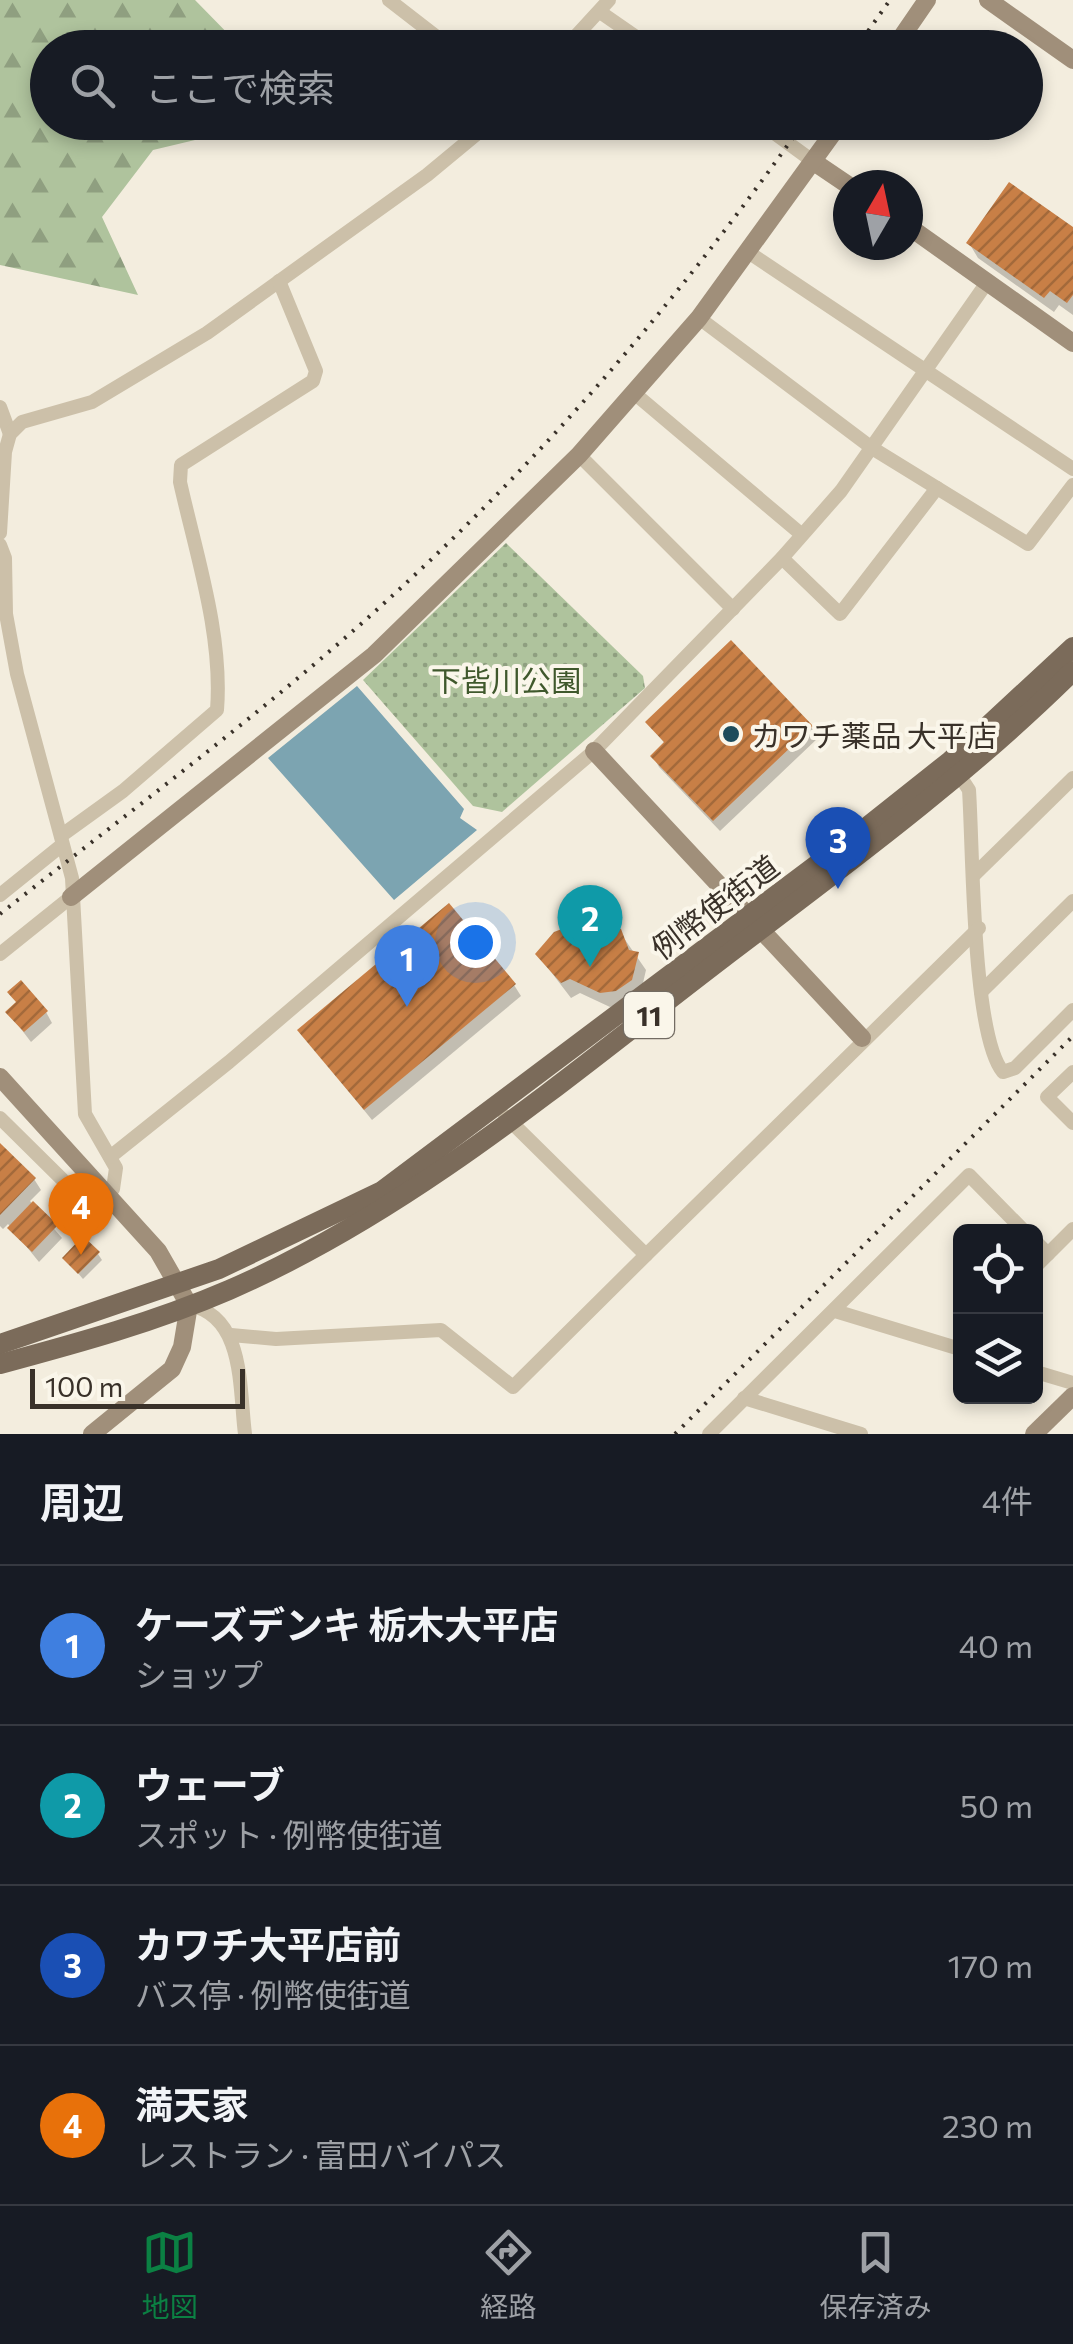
<!DOCTYPE html>
<html lang="ja">
<head>
<meta charset="utf-8">
<style>
  :root { --surface:#171b24; --page:#242831; --text:#f1f3f6; --muted:#9ea1a6; --line:#363941; --accent:#0b8043 }
  body { margin:0; font-family:Commissioner,"Noto Sans JP",sans-serif; background:var(--page); color:var(--text) }
  .controls { position:absolute; right:30px; bottom:30px; display:grid; overflow:hidden; border-radius:15px; box-shadow:0 5px 15px #0003 }
  .controls button { width:90px; height:90px; display:grid; place-items:center; padding:0; border:0; border-bottom:2px solid var(--line); background:var(--surface); color:var(--text); font:50px sans-serif }
  .compass { position:absolute; left:833px; top:170px; width:90px; height:90px; border-radius:50%; background:var(--surface); box-shadow:0 5px 15px #0003; rotate:9deg }
  .scale { position:absolute; left:30px; bottom:25px; width:215px; box-sizing:border-box; padding-left:10px; border:5px solid #393129; border-top:0; font-size:28px; line-height:35px; white-space:nowrap; color:#393129; -webkit-text-stroke:8px #faf6ea; paint-order:stroke }
  .you { position:absolute; left:475px; top:942px; width:35px; height:35px; margin:-25px; border:8px solid #fff; border-radius:50%; background:#1a73e8; box-shadow:0 0 0 15px #1a73e833 }
  .badge { display:grid; place-items:center; width:65px; height:65px; border-radius:50%; background:var(--accent); color:#fff; font-size:32px; font-weight:700 }
  .pin { position:absolute; translate:-50% -82px; filter:drop-shadow(0 2px 5px #0008) }
  .pin::after { content:''; position:absolute; top:52px; width:35px; height:30px; background:inherit; clip-path:polygon(0 0,100% 0,50% 100%) }
  .list { margin:0; padding:0; list-style:none }
  h2 { display:flex; justify-content:space-between; align-items:center; height:130px; margin:0; padding:0 40px; font-size:42px }
  h2 small { font-size:32px; font-weight:400; color:var(--muted) }
  .list li { display:grid; grid-template-columns:65px 1fr auto; gap:30px; align-items:center; box-sizing:border-box; height:160px; padding:0 40px; border-top:2px solid var(--line) }
  .list b { display:block; font-size:38px; white-space:nowrap }
  .list p { margin:0; font-size:32px; white-space:nowrap; color:var(--muted) }
  .list em { font-size:32px; font-style:normal; color:var(--muted) }
  .icon { flex:none; width:55px; height:55px; fill:none; stroke:currentColor; stroke-width:2; stroke-linecap:round; stroke-linejoin:round }
  .map { position:relative; flex:none; width:1073px; height:1434px; overflow:hidden }
  .search { position:absolute; background:var(--surface); box-shadow:0 5px 15px #0003; left:30px; right:30px; top:30px; height:110px; display:flex; align-items:center; gap:25px; box-sizing:border-box; padding:0 35px; border-radius:55px; color:var(--muted); font-size:38px }
  .sheet { height:770px; background:var(--surface) }
  nav { display:flex; justify-content:space-around; align-items:center; box-sizing:border-box; height:140px; border-top:2px solid var(--line); background:var(--surface); font-size:28px; color:var(--muted) }
  nav a { display:grid; justify-items:center; gap:5px }
  nav .on { color:var(--accent) }
  .map>svg:first-child { display:block }
  .green { fill:url(#green-dots) }
  .forest { fill:url(#forest-firs) }
  .water { fill:#7ca4b1 }
  .shadow { fill:#0003 }
  .building { fill:url(#building-hatch) }
  .lines { fill:none; stroke-linecap:round; stroke-linejoin:round }
  .street { stroke:#ccc0a9; stroke-width:14 }
  .secondary { stroke:#a08f7a; stroke-width:18 }
  .primary { stroke:#7b6b5a; stroke-width:20 }
  .rail { stroke:#393129; stroke-width:4; stroke-dasharray:2.5 8; stroke-linecap:butt }
  .poi-dot { fill:#1d4b5b; stroke:#faf6ea; stroke-width:4 }
  .labels { text-anchor:middle; dominant-baseline:central; stroke-width:8; stroke-linejoin:round; paint-order:stroke }
  .shield { fill:#faf6ea; stroke:#736c63; stroke-width:2.5 }
  .shield-label { font-size:28px; font-weight:bold; fill:#393129 }
  .park-label { font-size:30px; fill:#3f582c; stroke:#faf6ea }
  .poi-label { font-size:30px; fill:#393129; stroke:#faf6ea; text-anchor:start }
  .street-label { font-size:30px; fill:#393129; stroke:#faf6ea }
</style>
</head>
<body>
<div class="map">
<svg width="1073" height="1434" viewBox="0 0 1073 1434">
  <defs>
    <pattern id="green-dots" width="8" height="8" patternUnits="userSpaceOnUse" patternTransform="scale(2.5)"><rect width="8" height="8" fill="#afc39d"/><path d="M2 2h.1M6 6h.1" fill="none" stroke="#8f9f80" stroke-width="1.8" stroke-linecap="round"/></pattern>
    <pattern id="forest-firs" width="22" height="20" patternUnits="userSpaceOnUse" patternTransform="scale(2.5)"><rect width="22" height="20" fill="#afc39d"/><path d="M5 1l3.5 6h-7zM16 11l3.5 6h-7z" fill="#8f9f80"/></pattern>
    <pattern id="building-hatch" width="6" height="6" patternUnits="userSpaceOnUse" patternTransform="scale(2.5)"><rect width="6" height="6" fill="#c87f46"/><path d="M-1 1l2-2M0 6l6-6M5 7l2-2" fill="none" stroke="#a3693a"/></pattern>
  </defs>
  <rect width="100%" height="100%" fill="#f3edde"/>
  <!-- green -->
  <polygon class="green" points="506,543 643,676 645,688 502,812 473,806 363,680"/>
  <!-- forest -->
  <polygon class="forest" points="0,0 195,0 241,47 48,48 48,122 266,123 153,150 102,217 138,295 0,265"/>
  <!-- water -->
  <polygon class="water" points="357,686 464,809 460,818 477,830 394,900 268,758"/>
  <!-- shadow -->
  <g class="shadow">
    <polygon points="1073,230 1073,315 1059,305 1054,312 978,258 969,243"/>
    <polygon points="648,722 811,727 818,738 720,831 659,767 653,756 665,744"/>
    <polygon points="619,931 646,970 640,996 610,1007 580,993 571,998 538,955"/>
    <polygon points="514,985 521,996 372,1120 300,1031"/>
    <polygon points="17,1004 46,1012 52,1023 31,1042 8,1012"/>
    <polygon points="0,1146 34,1179 41,1190 30,1201 62,1238 39,1262 8,1224 3,1229 0,1226"/>
    <polygon points="98,1254 102,1260 83,1279 65,1258"/>
  </g>
  <!-- building -->
  <g class="building">
    <polygon points="1009,182 1073,227 1073,295 1067,303 1050,291 1044,298 966,243"/>
    <polygon points="731,640 813,726 713,821 650,756 664,742 645,722"/>
    <polygon points="449,903 516,984 364,1110 297,1030"/>
    <polygon points="576,916 621,929 629,950 639,952 632,980 616,991 600,993 570,979 561,983 535,954 554,932 575,924"/>
    <polygon points="21,980 48,1011 24,1032 5,1012 16,1002 7,992"/>
    <polygon points="0,1143 36,1178 0,1215"/>
    <polygon points="33,1201 58,1225 32,1252 7,1228"/>
    <polygon points="83,1236 100,1252 78,1274 62,1258"/>
  </g>
  <g class="lines">
    <!-- street -->
    <g class="street">
      <polyline points="389,0 451,48"/>
      <polyline points="600,12 652,48"/>
      <polyline points="565,48 609,0"/>
      <polyline points="759,122 814,162"/>
      <polyline points="748,252 1073,469"/>
      <polyline points="699,318 872,448 1028,544 1073,485"/>
      <polyline points="634,393 801,534"/>
      <polyline points="0,407 10,434"/>
      <polyline points="579,455 733,609"/>
      <polyline points="0,533 5,452 10,434 22,422 92,402 207,333 427,175 491,122"/>
      <polyline points="0,545 5,558 6,614 17,674 72,878 85,1114 116,1168 113,1189 97,1205 80,1197 0,1118"/>
      <polyline points="782,558 840,614 937,488"/>
      <path d="M956,770L969,790C973,848 972,1035 1003,1072L1015,1068L1073,1010"/>
      <path d="M62,835L123,791L217,710C223,635 196,554 180,482L181,465L313,381L316,371L279,281"/>
      <polyline points="975,874 1073,778"/>
      <polyline points="0,895 62,845"/>
      <polyline points="0,954 71,897"/>
      <polyline points="981,992 1073,901"/>
      <polyline points="1073,1072 1047,1097 1073,1123"/>
      <polyline points="505,1116 646,1255 979,928"/>
      <polyline points="110,1157 229,1062 594,751 782,558 841,491 988,281"/>
      <polyline points="1036,1242 1048,1254"/>
      <polyline points="1036,1266 1073,1229"/>
      <path d="M189,1305C245,1316 239,1388 245,1434"/>
      <polyline points="835,1311 960,1349"/>
      <polyline points="231,1335 276,1339 441,1330 513,1387 646,1255"/>
      <polyline points="1036,1372 1073,1383"/>
      <polyline points="744,1398 861,1434"/>
      <polyline points="709,1434 969,1175 1025,1232"/>
    </g>
    <!-- secondary -->
    <g class="secondary">
      <polyline points="988,0 1073,60"/>
      <polyline points="894,48 927,0"/>
      <polyline points="814,162 848,185"/>
      <polyline points="908,226 1073,343"/>
      <polyline points="594,751 862,1038"/>
      <polyline points="71,897 374,655 579,455 699,318 841,122"/>
      <polyline points="0,1077 158,1251 189,1305 182,1347 172,1369 92,1434"/>
      <polyline points="1034,1434 1073,1396"/>
    </g>
    <!-- primary -->
    <g class="primary">
      <polyline points="0,1344 219,1269 382,1191 863,830 950,761 1073,647"/>
      <path d="M0,1364C78,1343 155,1322 229,1290C411,1211 567,1077 723,958C843,867 966,777 1073,671"/>
    </g>
    <!-- rail -->
    <g class="rail">
      <polyline points="856,48 890,0"/>
      <path d="M0,914C111,826 224,742 331,650C511,496 668,316 804,122"/>
      <polyline points="675,1434 1073,1036"/>
    </g>
  </g>
  <!-- markers -->
  <circle class="poi-dot" cx="731" cy="734" r="10"/>
  <g class="labels">
    <!-- shield labels -->
    <rect class="shield" x="624" y="992" width="50" height="46" rx="8"/>
    <g class="shield-label">
      <text x="649" y="1015">11</text>
    </g>
    <!-- park labels -->
    <g class="park-label">
      <text x="506" y="679">下皆川公園</text>
    </g>
    <!-- poi labels -->
    <g class="poi-label">
      <text x="751" y="734">カワチ薬品 大平店</text>
    </g>
    <!-- street labels -->
    <g class="street-label">
      <text transform="translate(714 906) rotate(-37)">例幣使街道</text>
    </g>
  </g>
</svg>
<div class="controls">
<button><svg class="icon" aria-label="locate" viewBox="0 0 24 24"><circle cx="12" cy="12" r="6"/><path d="M12 2v4M12 18v4M2 12h4M18 12h4"/></svg></button>
<button><svg class="icon" aria-label="layers" viewBox="0 0 24 24"><path d="M12 4l9 5-9 5-9-5zM3 14l9 5 9-5"/></svg></button>
</div>
<svg class="compass" viewBox="-18 -18 36 36"><path d="M0-13l5 13h-10z" fill="#e53935"/><path d="M0 13l5-13h-10z" fill="#9ea1a6"/></svg>
<div class="scale">100 m</div>
<div class="you"></div>
<div class="pin badge" style="left:407px;top:1007px;background:#3f7fe0">1</div>
<div class="pin badge" style="left:590px;top:967px;background:#0f9aa8">2</div>
<div class="pin badge" style="left:838px;top:889px;background:#1a4fb4">3</div>
<div class="pin badge" style="left:81px;top:1255px;background:#e8710a">4</div>
<div class="search"><svg class="icon" aria-label="search" viewBox="0 0 24 24"><circle cx="10" cy="10" r="6"/><path d="M15 15l6 6"/></svg>ここで検索</div>
</div>
<section class="sheet">
<h2>周辺<small>4件</small></h2>
<ul class="list">
<li><span class="badge" style="background:#3f7fe0">1</span><div><b>ケーズデンキ 栃木大平店</b><p>ショップ</p></div><em>40 m</em></li>
<li><span class="badge" style="background:#0f9aa8">2</span><div><b>ウェーブ</b><p>スポット · 例幣使街道</p></div><em>50 m</em></li>
<li><span class="badge" style="background:#1a4fb4">3</span><div><b>カワチ大平店前</b><p>バス停 · 例幣使街道</p></div><em>170 m</em></li>
<li><span class="badge" style="background:#e8710a">4</span><div><b>満天家</b><p>レストラン · 富田バイパス</p></div><em>230 m</em></li>
</ul>
</section>
<nav>
<a class="on"><svg class="icon" aria-label="map" viewBox="0 0 24 24"><path d="M3 6l6-2 6 2 6-2v14l-6 2-6-2-6 2zM9 4v14M15 6v14"/></svg>地図</a>
<a><svg class="icon" aria-label="directions" viewBox="0 0 24 24"><path d="M12 3l9 9-9 9-9-9zM9 14v-3h6M13 9l2 2-2 2"/></svg>経路</a>
<a><svg class="icon" aria-label="saved" viewBox="0 0 24 24"><path d="M7 4h10v16l-5-4-5 4z"/></svg>保存済み</a>
</nav>
</body>
</html>
